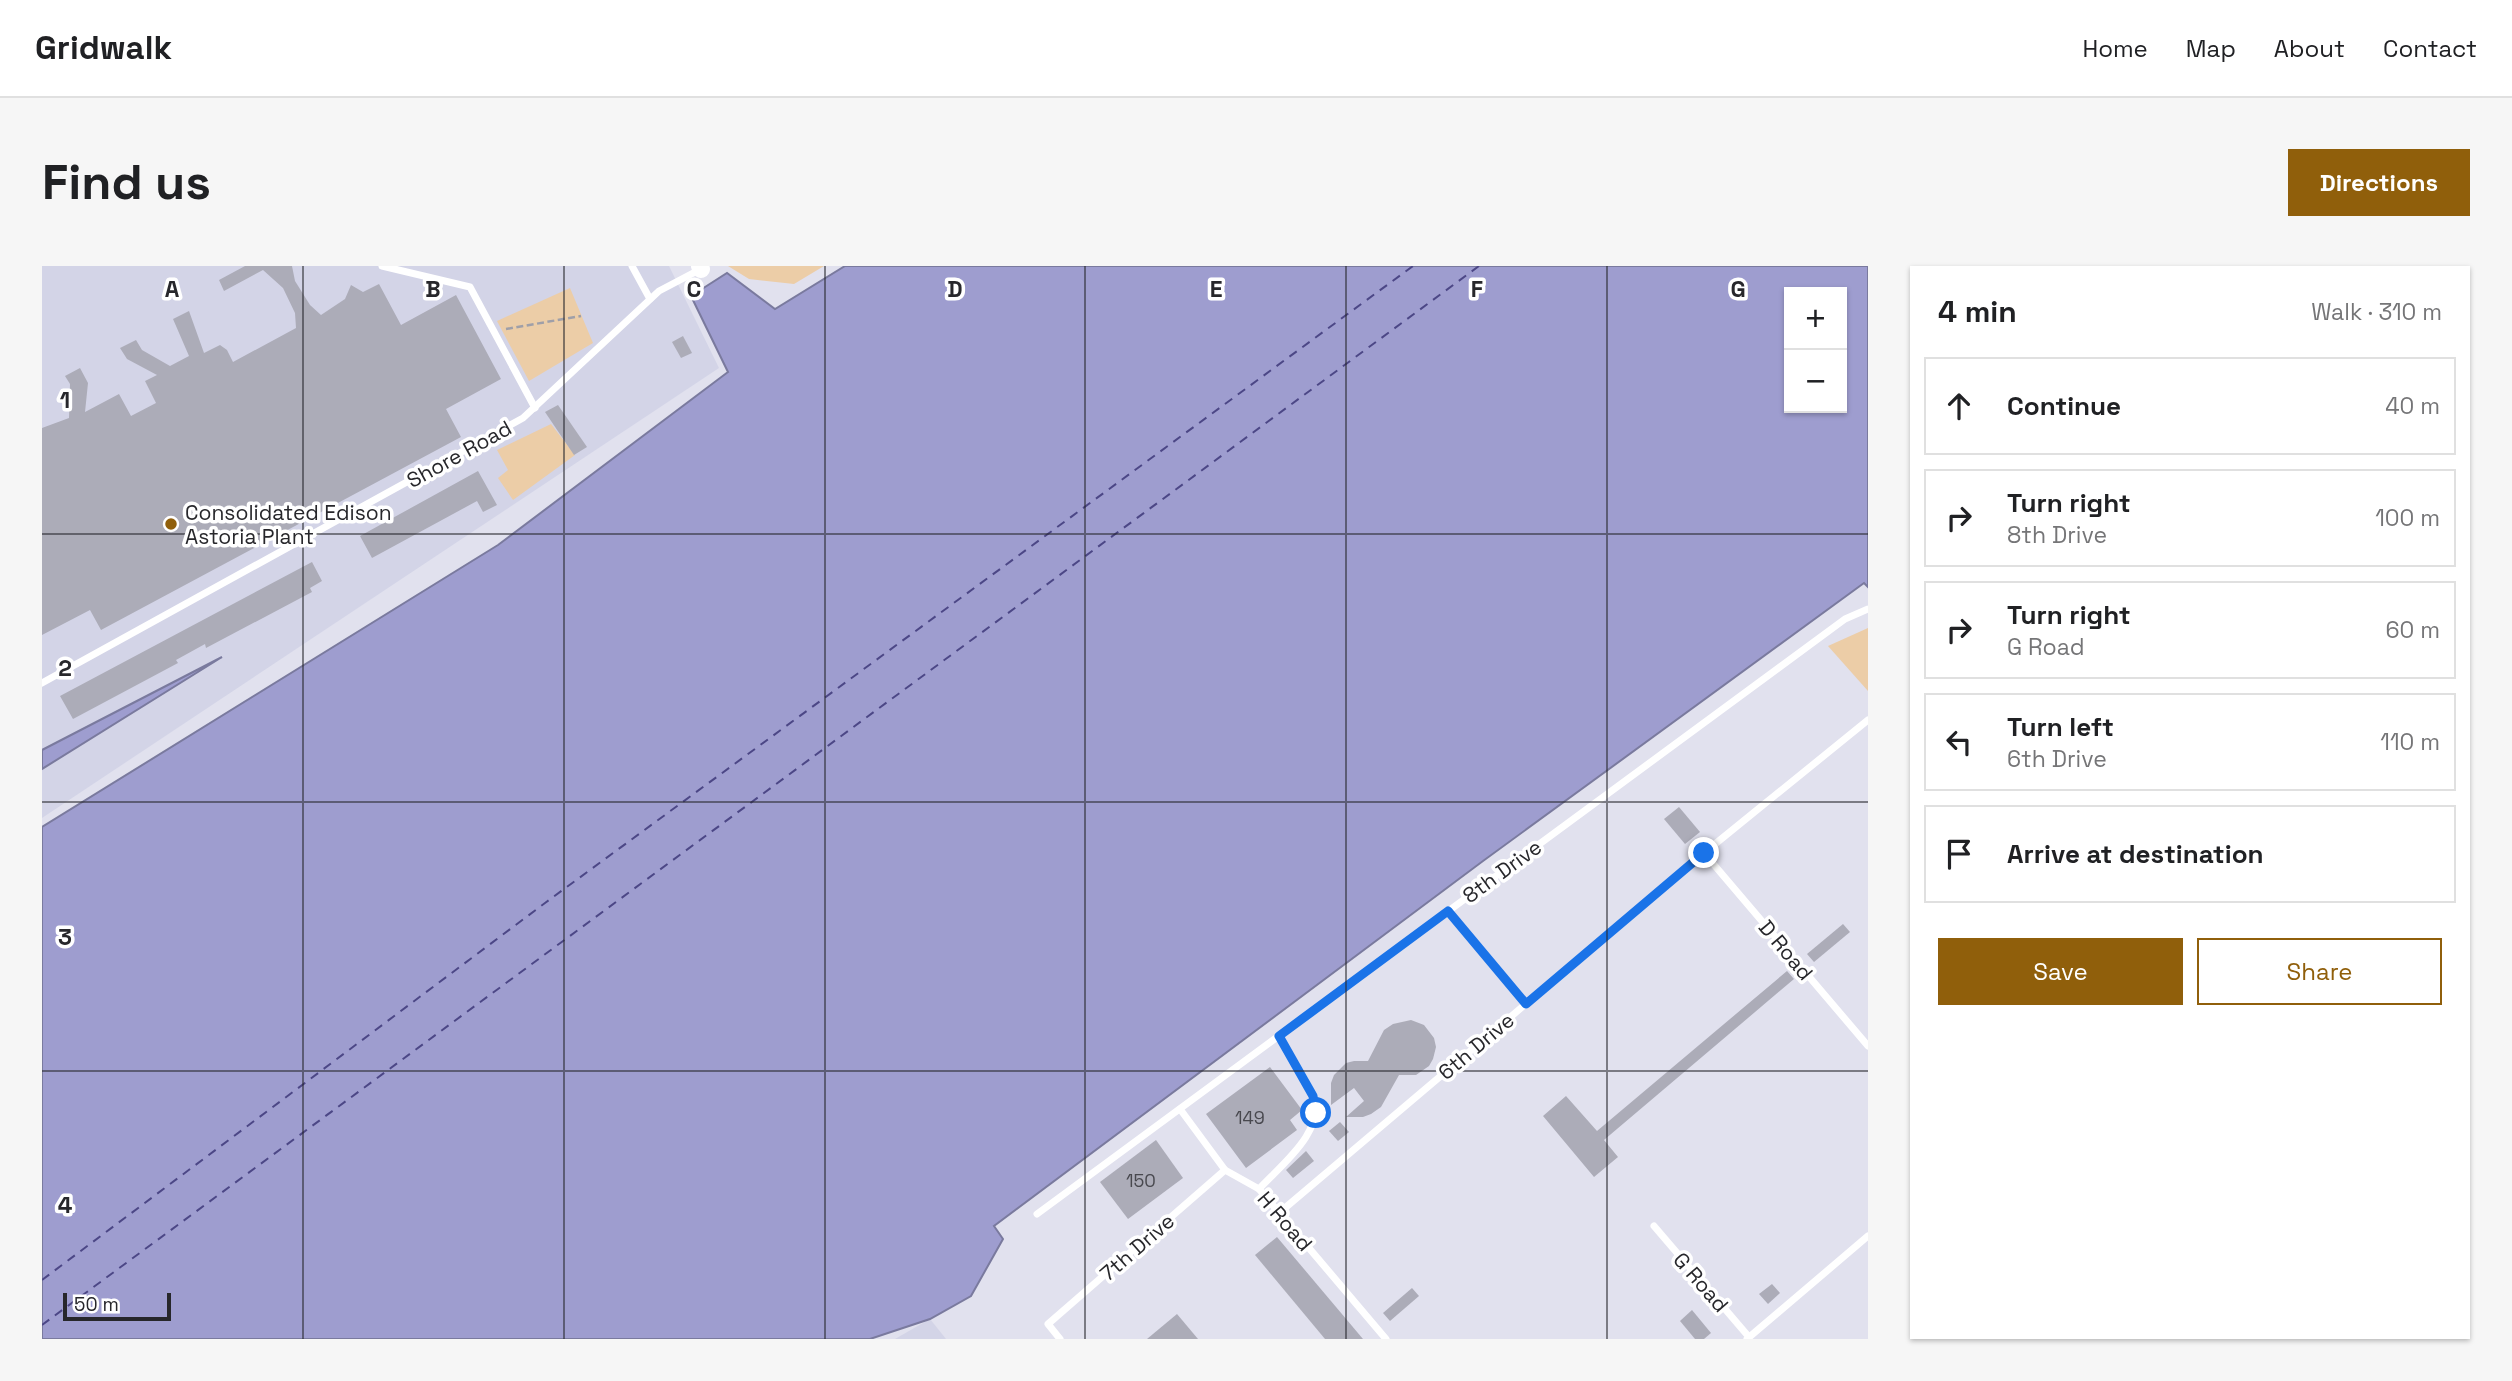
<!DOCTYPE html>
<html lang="en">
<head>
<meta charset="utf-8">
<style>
  :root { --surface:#fff; --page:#f6f6f6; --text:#202124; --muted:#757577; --line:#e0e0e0; --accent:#905f0b }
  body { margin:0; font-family:"Space Grotesk",sans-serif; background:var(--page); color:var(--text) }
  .controls { position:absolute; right:21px; top:21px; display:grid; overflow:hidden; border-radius:0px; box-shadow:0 2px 5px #0004 }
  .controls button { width:63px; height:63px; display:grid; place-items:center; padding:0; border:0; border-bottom:2px solid var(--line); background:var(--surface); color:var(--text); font:35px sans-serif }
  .scale { position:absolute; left:21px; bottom:18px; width:108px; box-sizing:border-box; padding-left:7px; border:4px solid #27272b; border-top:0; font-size:19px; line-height:24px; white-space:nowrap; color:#27272b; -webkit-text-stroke:5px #fff; paint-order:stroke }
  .stop { position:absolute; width:21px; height:21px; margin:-16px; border:5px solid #1a73e8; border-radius:50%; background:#fff }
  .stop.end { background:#1a73e8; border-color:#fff; box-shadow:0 2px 7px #0008 }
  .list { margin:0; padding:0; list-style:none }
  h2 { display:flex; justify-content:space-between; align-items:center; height:91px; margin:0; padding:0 28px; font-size:30px }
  h2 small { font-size:23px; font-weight:400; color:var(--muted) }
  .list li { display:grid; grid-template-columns:46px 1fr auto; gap:21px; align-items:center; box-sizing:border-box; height:98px; margin:0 14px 14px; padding:0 14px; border:2px solid var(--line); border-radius:0px }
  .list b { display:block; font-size:26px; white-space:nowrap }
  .list p { margin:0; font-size:23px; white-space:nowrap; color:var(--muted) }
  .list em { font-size:23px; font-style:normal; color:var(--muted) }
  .actions { display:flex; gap:14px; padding:21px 28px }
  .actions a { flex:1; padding:16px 0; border:2px solid var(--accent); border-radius:0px; text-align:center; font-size:24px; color:var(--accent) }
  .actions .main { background:var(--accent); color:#fff }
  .icon { flex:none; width:38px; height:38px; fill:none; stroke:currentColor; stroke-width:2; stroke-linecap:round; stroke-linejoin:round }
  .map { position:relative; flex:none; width:1826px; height:1073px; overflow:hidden; border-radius:0px }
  header { display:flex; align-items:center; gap:42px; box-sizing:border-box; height:98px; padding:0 35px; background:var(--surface); border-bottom:2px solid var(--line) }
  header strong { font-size:33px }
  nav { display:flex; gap:38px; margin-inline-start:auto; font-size:24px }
  .intro { display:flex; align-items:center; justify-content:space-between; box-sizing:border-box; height:168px; padding:0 42px }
  h1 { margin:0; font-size:49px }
  .button { padding:18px 32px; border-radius:0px; background:var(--accent); color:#fff; font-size:24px; font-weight:700 }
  main { display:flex; gap:42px; padding:0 42px }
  aside { flex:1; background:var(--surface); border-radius:0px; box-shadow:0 2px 5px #0004 }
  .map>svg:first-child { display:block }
  .built { fill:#d3d4e7 }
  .green { fill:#eccda7 }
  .water { fill:#9e9dcf; stroke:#7a7a9e; stroke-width:2; fill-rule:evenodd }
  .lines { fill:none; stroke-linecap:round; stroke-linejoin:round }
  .ferry { stroke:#4c4786; stroke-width:2; stroke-dasharray:9 7; stroke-linecap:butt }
  .building { fill:#acacb8 }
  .path { stroke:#9f9fa8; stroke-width:2.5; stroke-dasharray:7 3.5; stroke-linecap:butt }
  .service { stroke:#fff; stroke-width:7 }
  .tertiary { stroke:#fff; stroke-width:18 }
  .route { stroke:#1a73e8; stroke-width:9 }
  .grid { fill:none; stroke:#27272b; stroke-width:2; stroke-opacity:0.55 }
  .poi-dot { fill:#905f0b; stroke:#fff; stroke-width:2.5 }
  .labels { text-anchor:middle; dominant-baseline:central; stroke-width:7; stroke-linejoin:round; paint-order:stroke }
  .number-label { font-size:18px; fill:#48484e }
  .street-label { font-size:21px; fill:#27272b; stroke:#fff }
  .poi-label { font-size:21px; fill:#27272b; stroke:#fff; text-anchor:start }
  .grid-label { font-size:23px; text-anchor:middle; font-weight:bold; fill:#27272b; stroke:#fff; stroke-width:7; stroke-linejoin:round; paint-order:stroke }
</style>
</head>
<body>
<header>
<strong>Gridwalk</strong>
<nav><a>Home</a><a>Map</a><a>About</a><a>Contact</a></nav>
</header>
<div class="intro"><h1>Find us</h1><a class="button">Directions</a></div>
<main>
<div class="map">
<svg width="1826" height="1073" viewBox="0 0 1826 1073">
  <rect width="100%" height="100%" fill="#e1e1ee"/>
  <!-- built -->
  <g class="built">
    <polygon points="0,0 627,0 677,102 0,552"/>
    <polygon points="888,1053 904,1073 853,1073"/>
  </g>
  <!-- green -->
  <g class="green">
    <polygon points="686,0 782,0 752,18 707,13"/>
    <polygon points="528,22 551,77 487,115 455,55"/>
    <polygon points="509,158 533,189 471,234 456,212 466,204 455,184"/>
    <polygon points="1826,362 1826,425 1786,380"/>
  </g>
  <!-- water -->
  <g class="water">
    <path d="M803,0H1826V321L1822,317L1441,595L952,960L961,973L929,1030L888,1053L828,1073H0V561L456,279L686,106L649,30L685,7L733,43ZM1747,26H1800V142H1747Z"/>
    <polygon points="180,391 0,503 0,484"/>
  </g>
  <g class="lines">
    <!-- ferry -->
    <g class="ferry">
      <polyline points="0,1014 503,637 1371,0"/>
      <polyline points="0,1059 1437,0"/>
    </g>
  </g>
  <!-- building -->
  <g class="building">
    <polygon points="203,0 250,0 253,15 268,39 279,49 303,33 309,19 321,26 337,18 359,59 414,29 459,113 404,143 419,171 59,364 48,344 0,369 0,162 27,152 28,118 23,110 38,102 46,117 43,146 77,128 89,150 114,137 103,115 115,109 85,93 78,82 94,74 100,84 128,100 147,90 131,53 147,45 162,87 178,79 185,84 191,96 254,62 253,47 241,22 221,4 182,25 177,14"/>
    <polygon points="641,70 650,87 639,92 630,76"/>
    <polygon points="516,139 545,181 532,189 503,146"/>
    <polygon points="436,205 455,239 441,246 435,235 330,292 318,270"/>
    <polygon points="270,296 280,315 268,322 270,326 164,382 163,378 134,394 136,397 31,453 18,430"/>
    <polygon points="1637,541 1658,566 1643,578 1622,553"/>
    <polygon points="1801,658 1808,666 1772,696 1765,688"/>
    <polygon points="1745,705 1752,713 1562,874 1576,891 1552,911 1501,850 1524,830 1555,865"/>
    <polygon points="1369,754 1382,759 1392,772 1394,781 1391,793 1387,800 1374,809 1357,809 1339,841 1329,848 1321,851 1304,851 1322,835 1312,822 1289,839 1289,817 1292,809 1304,797 1312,795 1326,795 1342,764 1351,758"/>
    <polygon points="1228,801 1260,844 1248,854 1255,864 1204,902 1164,848"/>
    <polygon points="1298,856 1307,866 1296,875 1287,865"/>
    <polygon points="1114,874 1141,912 1086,953 1058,916"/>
    <polygon points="1264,885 1272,895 1251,912 1244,904"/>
    <polygon points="1235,971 1321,1073 1283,1073 1213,989"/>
    <polygon points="1730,1018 1738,1027 1726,1038 1717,1028"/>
    <polygon points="1370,1022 1377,1030 1348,1055 1341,1047"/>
    <polygon points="1650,1044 1669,1067 1662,1073 1653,1073 1638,1055"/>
    <polygon points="1135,1048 1156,1073 1105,1073"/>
  </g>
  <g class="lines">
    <!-- path -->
    <polyline class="path" points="464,63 539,50"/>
    <!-- service -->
    <g class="service">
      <polyline points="340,0 428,21 493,142"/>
      <polyline points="590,0 608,33"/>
      <polyline points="0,417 481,152 617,25 659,3"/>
      <polyline points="1662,587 1826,780"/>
      <polyline points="1406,645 1484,738"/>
      <polyline points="1138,843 1183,904 1217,923 1344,1073"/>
      <path d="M1217,923C1239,899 1286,864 1270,828C1261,808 1248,789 1237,770"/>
      <polyline points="1237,947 1662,587 1826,454"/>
      <polyline points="995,948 1803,353 1826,343"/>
      <polyline points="1612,960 1707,1071"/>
      <polyline points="1018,1073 1006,1058 1183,904"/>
      <polyline points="1705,1073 1826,970"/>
    </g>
    <!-- tertiary -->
    <polyline class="tertiary" points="658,0 659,3"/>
  </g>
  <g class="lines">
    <!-- route -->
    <polyline class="route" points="1274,847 1271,830 1237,770 1406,645 1484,738 1662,587"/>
  </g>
  <!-- grid -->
  <path class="grid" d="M261,0V1073M522,0V1073M783,0V1073M1043,0V1073M1304,0V1073M1565,0V1073M0,268H1826M0,536H1826M0,805H1826"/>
  <!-- markers -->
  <circle class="poi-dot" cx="129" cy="258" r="7"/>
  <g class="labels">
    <!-- number labels -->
    <g class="number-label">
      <text x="1208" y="851">149</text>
      <text x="1099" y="914">150</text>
    </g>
    <!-- street labels -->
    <g class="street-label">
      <text transform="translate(417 188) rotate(-29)">Shore Road</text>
      <text transform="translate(1460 605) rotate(-36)">8th Drive</text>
      <text transform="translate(1744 684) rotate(50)">D Road</text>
      <text transform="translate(1434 780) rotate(-40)">6th Drive</text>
      <text transform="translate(1243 955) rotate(49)">H Road</text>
      <text transform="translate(1095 981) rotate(-41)">7th Drive</text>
      <text transform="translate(1659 1016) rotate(49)">G Road</text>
    </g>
    <!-- poi labels -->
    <g class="poi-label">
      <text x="143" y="246">Consolidated Edison<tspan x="143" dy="24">Astoria Plant</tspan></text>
    </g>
  </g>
  <g class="grid-label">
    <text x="130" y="31">A</text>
    <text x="391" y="31">B</text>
    <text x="652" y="31">C</text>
    <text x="913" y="31">D</text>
    <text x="1174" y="31">E</text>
    <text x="1435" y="31">F</text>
    <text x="1696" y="31">G</text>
    <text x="23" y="142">1</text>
    <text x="23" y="410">2</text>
    <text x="23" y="679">3</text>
    <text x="23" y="947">4</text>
  </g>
</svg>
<div class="controls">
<button>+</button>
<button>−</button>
</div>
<div class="scale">50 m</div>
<div class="stop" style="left:1274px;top:847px"></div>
<div class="stop end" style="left:1662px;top:587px"></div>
</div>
<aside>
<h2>4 min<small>Walk · 310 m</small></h2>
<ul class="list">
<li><svg class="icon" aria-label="ahead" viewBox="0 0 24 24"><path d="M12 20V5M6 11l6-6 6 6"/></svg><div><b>Continue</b></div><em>40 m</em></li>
<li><svg class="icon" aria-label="right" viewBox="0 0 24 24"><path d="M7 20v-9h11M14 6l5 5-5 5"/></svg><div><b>Turn right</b><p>8th Drive</p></div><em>100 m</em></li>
<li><svg class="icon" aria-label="right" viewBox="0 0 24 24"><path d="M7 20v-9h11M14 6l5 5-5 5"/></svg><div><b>Turn right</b><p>G Road</p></div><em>60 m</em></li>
<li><svg class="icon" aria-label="left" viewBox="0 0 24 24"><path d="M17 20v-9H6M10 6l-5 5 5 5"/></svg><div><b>Turn left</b><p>6th Drive</p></div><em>110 m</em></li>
<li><svg class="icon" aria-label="arrive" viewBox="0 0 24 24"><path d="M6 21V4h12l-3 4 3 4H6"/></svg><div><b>Arrive at destination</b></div></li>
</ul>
<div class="actions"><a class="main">Save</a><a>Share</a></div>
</aside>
</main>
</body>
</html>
